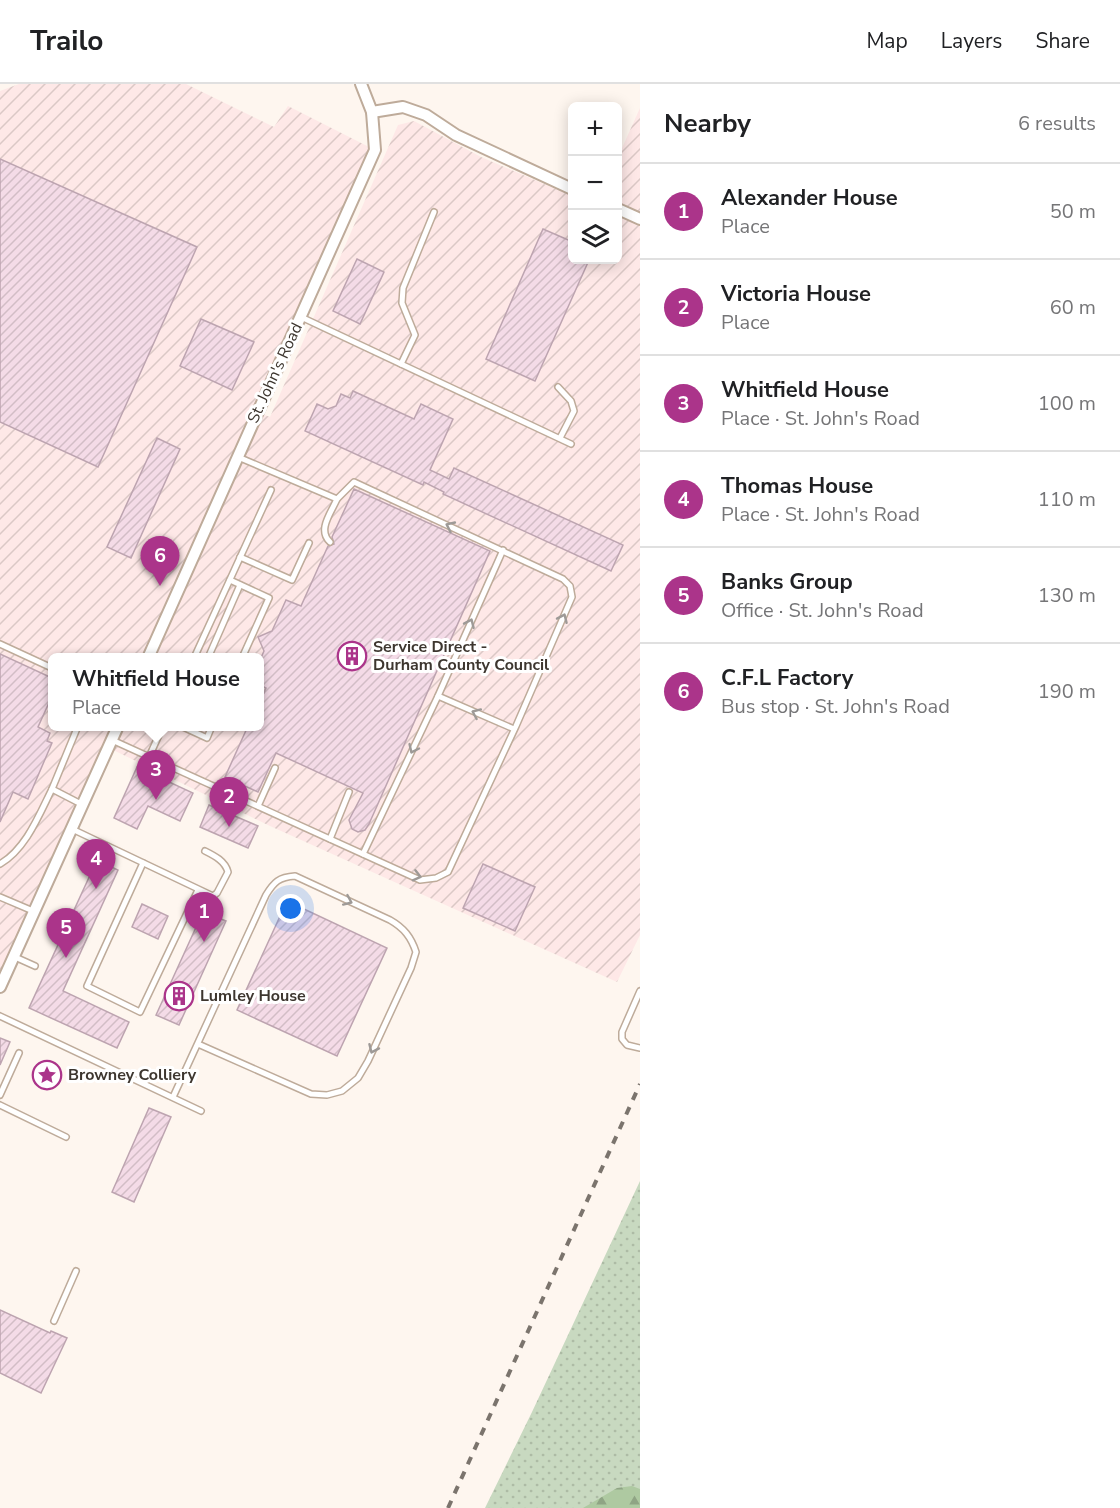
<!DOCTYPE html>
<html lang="en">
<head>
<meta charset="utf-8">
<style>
  :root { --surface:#fff; --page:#f2f2f2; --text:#202124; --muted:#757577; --line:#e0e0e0; --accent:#ab348a }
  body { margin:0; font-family:"Nunito Sans",sans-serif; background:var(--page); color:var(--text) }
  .controls { position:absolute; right:18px; top:18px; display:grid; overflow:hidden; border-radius:9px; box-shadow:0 3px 15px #0003 }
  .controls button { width:54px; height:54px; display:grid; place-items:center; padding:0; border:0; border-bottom:2px solid var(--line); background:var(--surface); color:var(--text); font:30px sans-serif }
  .you { position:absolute; left:291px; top:825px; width:21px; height:21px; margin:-15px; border:4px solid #fff; border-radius:50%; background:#1a73e8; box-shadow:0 0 0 9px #1a73e833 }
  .badge { display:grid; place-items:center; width:39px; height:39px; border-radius:50%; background:var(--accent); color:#fff; font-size:20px; font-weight:700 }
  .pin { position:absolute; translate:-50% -50px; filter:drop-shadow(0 2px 3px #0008) }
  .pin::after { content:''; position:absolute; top:32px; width:21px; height:18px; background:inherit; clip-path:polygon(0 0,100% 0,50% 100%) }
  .popup { position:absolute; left:48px; top:569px; width:216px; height:78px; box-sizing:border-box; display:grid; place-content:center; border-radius:9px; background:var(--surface); filter:drop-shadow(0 2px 4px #0005); font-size:20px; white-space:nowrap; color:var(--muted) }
  .popup b { font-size:22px; color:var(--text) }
  .popup::after { content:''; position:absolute; left:50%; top:100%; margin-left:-12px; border:12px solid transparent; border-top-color:var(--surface) }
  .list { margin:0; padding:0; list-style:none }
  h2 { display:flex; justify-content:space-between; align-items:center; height:78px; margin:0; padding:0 24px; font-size:26px }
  h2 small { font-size:20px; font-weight:400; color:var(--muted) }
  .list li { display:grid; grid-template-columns:39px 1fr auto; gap:18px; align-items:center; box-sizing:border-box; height:96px; padding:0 24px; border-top:2px solid var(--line) }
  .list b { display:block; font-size:22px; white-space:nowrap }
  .list p { margin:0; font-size:20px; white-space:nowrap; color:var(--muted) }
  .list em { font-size:20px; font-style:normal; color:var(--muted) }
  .icon { flex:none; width:33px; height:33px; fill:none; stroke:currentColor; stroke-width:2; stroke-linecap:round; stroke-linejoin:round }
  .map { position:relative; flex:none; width:640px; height:1424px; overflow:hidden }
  header { display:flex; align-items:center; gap:36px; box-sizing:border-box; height:84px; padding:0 30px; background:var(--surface); border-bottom:2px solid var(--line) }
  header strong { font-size:28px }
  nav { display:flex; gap:33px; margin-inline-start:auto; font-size:21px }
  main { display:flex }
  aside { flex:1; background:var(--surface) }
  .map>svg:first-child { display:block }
  .industrial { fill:url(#industrial-furrows); fill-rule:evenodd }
  .grass { fill:url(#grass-dots) }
  .forest { fill:url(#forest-firs) }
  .building { fill:url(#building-hatch); stroke:#bda4b0; stroke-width:1.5 }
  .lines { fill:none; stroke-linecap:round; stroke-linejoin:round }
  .service-casing { stroke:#beab9a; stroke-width:8 }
  .minor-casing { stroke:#beab9a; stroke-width:14 }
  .service { stroke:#fff; stroke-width:5 }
  .minor { stroke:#fff; stroke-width:10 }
  .rail { stroke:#7b746d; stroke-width:4; stroke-dasharray:8 8; stroke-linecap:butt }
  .oneway { stroke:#9e9a97 }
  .labels { text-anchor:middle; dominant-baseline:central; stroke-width:6; stroke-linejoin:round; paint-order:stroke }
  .street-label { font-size:16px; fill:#3d362f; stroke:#fff }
  .poi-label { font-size:16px; font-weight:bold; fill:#3d362f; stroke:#fff; text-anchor:start }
</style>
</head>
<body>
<header>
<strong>Trailo</strong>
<nav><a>Map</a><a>Layers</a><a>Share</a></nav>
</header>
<main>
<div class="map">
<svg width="640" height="1424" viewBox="0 0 640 1424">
  <defs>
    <pattern id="industrial-furrows" width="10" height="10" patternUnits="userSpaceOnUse" patternTransform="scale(1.5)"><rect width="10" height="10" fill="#fee8e7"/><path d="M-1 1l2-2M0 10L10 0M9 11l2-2" fill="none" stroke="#dbc8c6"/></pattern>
    <pattern id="grass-dots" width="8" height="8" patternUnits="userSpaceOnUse" patternTransform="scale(1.5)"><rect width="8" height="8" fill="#c8d9c0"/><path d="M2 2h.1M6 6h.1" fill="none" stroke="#adbba5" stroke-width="1.8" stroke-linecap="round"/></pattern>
    <pattern id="forest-firs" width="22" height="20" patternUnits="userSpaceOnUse" patternTransform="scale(1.5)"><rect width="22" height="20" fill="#aec9a1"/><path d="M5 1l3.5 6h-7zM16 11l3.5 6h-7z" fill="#8fa484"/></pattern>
    <pattern id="building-hatch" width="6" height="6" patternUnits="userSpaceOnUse" patternTransform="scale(1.5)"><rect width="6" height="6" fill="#f4dbe7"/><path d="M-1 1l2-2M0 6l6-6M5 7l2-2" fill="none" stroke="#d2bdc6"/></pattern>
  </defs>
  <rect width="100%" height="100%" fill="#fef6ef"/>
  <!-- industrial -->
  <path class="industrial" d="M19,0H186L274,43L288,22L375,66L257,328L270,333L398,41L414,37L481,73L572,112V176H618V73L640,24V851L617,898L270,742L109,664L0,903V7ZM52,574H260V642H52Z"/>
  <!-- grass -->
  <polygon class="grass" points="640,1097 640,1424 485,1424 532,1328"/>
  <!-- forest -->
  <polygon class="forest" points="632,1402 640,1405 640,1424 583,1424 617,1404"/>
  <!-- building -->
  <g class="building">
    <polygon points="0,75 197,163 98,383 0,338"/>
    <polygon points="543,145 573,158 573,176 589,176 535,297 486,275"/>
    <polygon points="357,175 384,188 360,240 333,227"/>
    <polygon points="201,235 254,258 232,306 180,282"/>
    <polygon points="353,307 414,335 421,320 453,335 430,386 449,395 454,384 623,461 611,487 443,410 444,408 424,398 423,401 305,347 317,320 328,325 336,322 341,310 350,314"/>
    <polygon points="157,354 180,365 131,474 107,463"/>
    <polygon points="354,405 490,467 369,740 365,746 358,748 352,745 349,736 363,709 276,669 258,708 225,693 248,642 260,642 260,618 266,604 260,601 260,576 264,567 258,553 272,547 286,516 301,522 328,462 334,460 332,453"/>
    <polygon points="0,570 52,594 52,612 38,643 50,649 47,657 52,659 28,715 13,708 0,738"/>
    <polygon points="137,683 193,709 180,737 148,722 137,745 114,734"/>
    <polygon points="209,721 258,742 248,764 200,743"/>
    <polygon points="97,776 118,786 63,907 129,938 117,964 29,924"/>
    <polygon points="483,780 535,803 515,847 463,824"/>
    <polygon points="287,817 387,864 337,972 237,926"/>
    <polygon points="142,820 168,832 158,855 132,843"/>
    <polygon points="203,828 226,837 179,941 156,931"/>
    <polygon points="0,954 10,958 0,981"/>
    <polygon points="149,1024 171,1033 134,1118 112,1108"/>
    <polygon points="0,1226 50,1249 51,1247 67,1254 41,1309 0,1289"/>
  </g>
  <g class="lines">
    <!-- service casing -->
    <g class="service-casing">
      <g id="service">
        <polyline points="301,233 571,360"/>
        <polyline points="401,280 415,251 402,219 403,204 434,128"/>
        <polyline points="558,303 571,317 574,327 560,354"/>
        <path d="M238,373L337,415C331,429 317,446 330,458"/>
        <polyline points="240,473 292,496 309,459"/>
        <polyline points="230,496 269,514 242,574"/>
        <polyline points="0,560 52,584"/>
        <polyline points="194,574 271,406"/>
        <polyline points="208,574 240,501"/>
        <polyline points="438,612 514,645"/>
        <polyline points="181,642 207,654 212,642"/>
        <polyline points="112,656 420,796 436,794 448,788 516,642 572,513 570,502 563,495 354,398 337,415"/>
        <polyline points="149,673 163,642"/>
        <polyline points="52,705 78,642"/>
        <polyline points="258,722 275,684"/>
        <path d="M72,745L213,812L217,809L228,788C225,777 215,772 205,767"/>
        <polyline points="330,755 349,708"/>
        <polyline points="363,770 438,612 503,466"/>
        <polyline points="143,779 87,902 140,928 198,806"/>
        <path d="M0,780C26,765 39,731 52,705L83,721"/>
        <polyline points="0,813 33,827"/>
        <polyline points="15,873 35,882"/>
        <polyline points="640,907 622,948 622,955 627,961 640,964"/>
        <polyline points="0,932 201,1027"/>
        <polyline points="0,1011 19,969"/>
        <path d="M173,1013L266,811C274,798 279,793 295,792L390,836C404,844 411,853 416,868L411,884L368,977L358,994L342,1007L327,1011L311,1010L198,960"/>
        <polyline points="0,1021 66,1053"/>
        <polyline points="54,1237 76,1187"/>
      </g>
    </g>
    <!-- minor casing -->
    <g class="minor-casing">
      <g id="minor">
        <polyline points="372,28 403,23 426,31 456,51 572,105"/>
        <polyline points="618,125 640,135"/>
        <polyline points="148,574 375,66 372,28 361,0"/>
        <polyline points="0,903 118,642"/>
      </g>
    </g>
    <!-- service -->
    <use href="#service" class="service"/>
    <!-- minor -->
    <use href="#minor" class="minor"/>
    <!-- rail -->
    <polyline class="rail" points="448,1424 640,1000"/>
  </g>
  <!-- one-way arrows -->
  <defs><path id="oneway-chevron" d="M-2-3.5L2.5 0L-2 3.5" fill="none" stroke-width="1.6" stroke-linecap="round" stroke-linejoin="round" transform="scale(1.5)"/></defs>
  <g class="oneway">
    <use href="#oneway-chevron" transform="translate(450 442) rotate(-155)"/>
    <use href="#oneway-chevron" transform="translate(563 534) rotate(-66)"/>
    <use href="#oneway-chevron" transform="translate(470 539) rotate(-66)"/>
    <use href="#oneway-chevron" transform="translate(476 629) rotate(-156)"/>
    <use href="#oneway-chevron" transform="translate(413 665) rotate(115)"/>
    <use href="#oneway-chevron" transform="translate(417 792) rotate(14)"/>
    <use href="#oneway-chevron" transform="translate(348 817) rotate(24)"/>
    <use href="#oneway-chevron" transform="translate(373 965) rotate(114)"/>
  </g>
  <!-- icons -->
  <defs>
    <g id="building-ring" transform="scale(1.5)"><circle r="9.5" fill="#fff" stroke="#ab348a" stroke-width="1.5"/><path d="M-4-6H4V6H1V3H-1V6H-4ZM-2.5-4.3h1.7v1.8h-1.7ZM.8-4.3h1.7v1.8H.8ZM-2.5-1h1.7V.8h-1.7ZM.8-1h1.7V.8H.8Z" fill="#ab348a"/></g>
    <g id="sight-ring" transform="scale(1.5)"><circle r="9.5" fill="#fff" stroke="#ab348a" stroke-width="1.5"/><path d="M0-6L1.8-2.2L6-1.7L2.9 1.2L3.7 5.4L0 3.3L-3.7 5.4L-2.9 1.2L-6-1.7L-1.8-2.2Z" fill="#ab348a"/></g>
  </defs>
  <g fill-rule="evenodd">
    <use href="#building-ring" x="352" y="572"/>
    <use href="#building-ring" x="179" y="912"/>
    <use href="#sight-ring" x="47" y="991"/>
  </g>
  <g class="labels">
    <!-- street labels -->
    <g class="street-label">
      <text transform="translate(275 289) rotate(-65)">St. John's Road</text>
    </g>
    <!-- poi labels -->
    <g class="poi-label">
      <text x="373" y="563">Service Direct -<tspan x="373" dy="18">Durham County Council</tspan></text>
      <text x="200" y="912">Lumley House</text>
      <text x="68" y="991">Browney Colliery</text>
    </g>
  </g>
</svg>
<div class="controls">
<button>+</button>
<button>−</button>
<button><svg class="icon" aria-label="layers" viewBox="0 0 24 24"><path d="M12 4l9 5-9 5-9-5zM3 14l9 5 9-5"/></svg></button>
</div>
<div class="you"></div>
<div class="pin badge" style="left:204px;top:858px">1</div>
<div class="pin badge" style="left:229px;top:743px">2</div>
<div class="pin badge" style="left:156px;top:716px">3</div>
<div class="popup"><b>Whitfield House</b>Place</div>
<div class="pin badge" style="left:96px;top:805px">4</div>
<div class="pin badge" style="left:66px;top:874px">5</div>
<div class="pin badge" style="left:160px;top:502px">6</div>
</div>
<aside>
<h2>Nearby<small>6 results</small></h2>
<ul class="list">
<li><span class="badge">1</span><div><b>Alexander House</b><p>Place</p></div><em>50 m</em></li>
<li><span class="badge">2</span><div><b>Victoria House</b><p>Place</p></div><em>60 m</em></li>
<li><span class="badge">3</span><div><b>Whitfield House</b><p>Place · St. John's Road</p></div><em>100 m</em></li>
<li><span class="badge">4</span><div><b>Thomas House</b><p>Place · St. John's Road</p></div><em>110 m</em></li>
<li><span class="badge">5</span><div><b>Banks Group</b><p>Office · St. John's Road</p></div><em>130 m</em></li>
<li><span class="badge">6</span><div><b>C.F.L Factory</b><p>Bus stop · St. John's Road</p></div><em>190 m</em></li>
</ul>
</aside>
</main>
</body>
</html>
